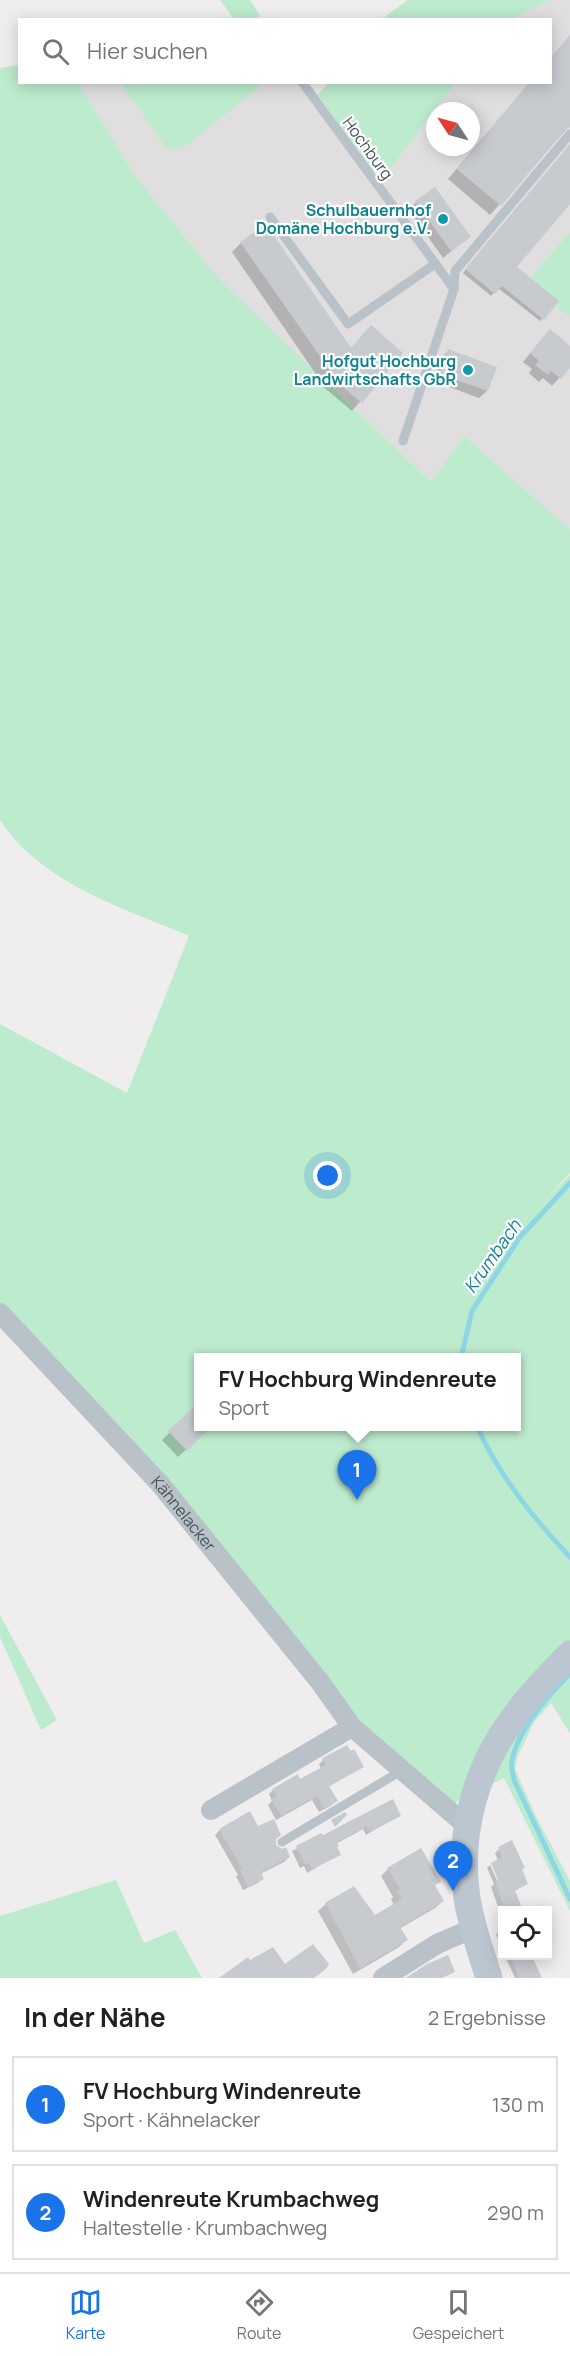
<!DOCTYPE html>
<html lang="de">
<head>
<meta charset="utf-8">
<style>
  :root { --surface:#fff; --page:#f2f2f2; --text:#202124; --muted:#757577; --line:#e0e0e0; --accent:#1a73e8 }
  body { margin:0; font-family:Manrope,sans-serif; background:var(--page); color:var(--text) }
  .controls { position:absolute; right:18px; bottom:18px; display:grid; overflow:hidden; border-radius:0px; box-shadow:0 3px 15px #0003 }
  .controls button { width:54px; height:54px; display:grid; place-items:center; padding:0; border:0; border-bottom:2px solid var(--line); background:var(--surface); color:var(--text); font:30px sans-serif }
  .compass { position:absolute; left:426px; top:102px; width:54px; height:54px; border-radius:50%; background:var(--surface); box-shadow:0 3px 15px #0003; rotate:306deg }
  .you { position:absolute; left:328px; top:1176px; width:21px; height:21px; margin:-15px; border:4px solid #fff; border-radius:50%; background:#1a73e8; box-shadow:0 0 0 9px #1a73e833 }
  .badge { display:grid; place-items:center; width:39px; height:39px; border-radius:50%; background:var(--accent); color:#fff; font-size:20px; font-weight:700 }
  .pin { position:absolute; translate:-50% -50px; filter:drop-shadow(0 2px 3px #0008) }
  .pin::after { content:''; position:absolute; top:32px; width:21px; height:18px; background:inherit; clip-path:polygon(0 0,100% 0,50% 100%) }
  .popup { position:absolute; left:194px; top:1353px; width:327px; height:78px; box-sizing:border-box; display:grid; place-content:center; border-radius:0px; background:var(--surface); filter:drop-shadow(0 2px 4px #0005); font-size:20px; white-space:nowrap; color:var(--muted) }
  .popup b { font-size:22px; color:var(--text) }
  .popup::after { content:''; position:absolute; left:50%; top:100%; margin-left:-12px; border:12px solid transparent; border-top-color:var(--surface) }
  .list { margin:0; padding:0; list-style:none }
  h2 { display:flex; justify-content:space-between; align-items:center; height:78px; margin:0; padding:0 24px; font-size:26px }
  h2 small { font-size:20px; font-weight:400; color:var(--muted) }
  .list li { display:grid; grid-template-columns:39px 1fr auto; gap:18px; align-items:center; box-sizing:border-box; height:96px; margin:0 12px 12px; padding:0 12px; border:2px solid var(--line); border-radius:0px }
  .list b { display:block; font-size:22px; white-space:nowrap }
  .list p { margin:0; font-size:20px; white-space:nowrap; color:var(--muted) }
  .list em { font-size:20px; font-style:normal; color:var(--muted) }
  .icon { flex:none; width:33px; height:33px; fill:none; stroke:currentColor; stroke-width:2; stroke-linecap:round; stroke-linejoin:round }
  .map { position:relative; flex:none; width:570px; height:1978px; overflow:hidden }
  .search { position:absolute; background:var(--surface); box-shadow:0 3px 15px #0003; left:18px; right:18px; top:18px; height:66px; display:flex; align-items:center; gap:15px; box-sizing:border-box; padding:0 21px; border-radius:0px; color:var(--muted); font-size:22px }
  .sheet { height:294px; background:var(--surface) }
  nav { display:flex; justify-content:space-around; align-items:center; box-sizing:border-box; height:84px; border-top:2px solid var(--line); background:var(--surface); font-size:16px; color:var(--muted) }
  nav a { display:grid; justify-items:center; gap:3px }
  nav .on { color:var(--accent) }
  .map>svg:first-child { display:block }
  .education { fill:#e0dede; fill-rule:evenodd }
  .green { fill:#bdebcd; fill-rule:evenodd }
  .shadow { fill:#0003 }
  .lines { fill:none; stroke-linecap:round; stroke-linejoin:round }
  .stream { stroke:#8dd6e5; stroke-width:5 }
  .building { fill:#c7cacf }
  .lane { stroke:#b9c2c9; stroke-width:9 }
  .street { stroke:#b9c2c9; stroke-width:20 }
  .secondary { stroke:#bbc6d0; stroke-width:27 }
  .culture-dot { fill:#0f9aa8; stroke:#fff; stroke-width:2 }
  .labels { text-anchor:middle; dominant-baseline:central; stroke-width:4.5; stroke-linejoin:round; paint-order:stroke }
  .street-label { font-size:16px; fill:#465159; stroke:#fff }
  .culture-label { font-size:16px; font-weight:bold; fill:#0d838f; stroke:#fff; text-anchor:end }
  .water-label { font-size:18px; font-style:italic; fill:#167f96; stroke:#fff }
</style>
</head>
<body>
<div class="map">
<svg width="570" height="1978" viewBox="0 0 570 1978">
  <rect width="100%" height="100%" fill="#efeded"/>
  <!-- education -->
  <path class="education" d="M550,0H570V232L530,278L555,306L570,317V529L464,436L431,482L220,280L136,177L78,83H309L372,172L386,174L455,83L550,82V20L512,19ZM435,111H471V147H435Z"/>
  <!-- green -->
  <g class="green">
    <polygon points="220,0 250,0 260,16 254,19 234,19"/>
    <polygon points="408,0 550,0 512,19 382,19"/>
    <path d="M19,65L20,82L78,83L136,177L220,280L431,482L464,436L570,529V1173L544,1201L570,1175V1733L551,1703L534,1722L517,1758L515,1769L536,1816L570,1881V1911L504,1778L448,1806L359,1727L157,1489L0,1318V1024L127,1093L189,936C122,907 42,884 0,820V68ZM198,1358H516V1426H198Z"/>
    <polygon points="121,83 264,83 187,145 168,150"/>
    <polygon points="328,83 455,83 386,174 372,172 318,95"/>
    <polygon points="570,232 570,317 555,306 530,278"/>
    <polygon points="0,1615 57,1720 41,1730 0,1637"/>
    <polygon points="116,1880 144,1943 175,1930 202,1978 0,1978 0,1916"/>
  </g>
  <!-- shadow -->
  <g class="shadow">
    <polygon points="570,35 570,125 490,215 448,179 530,82 550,82"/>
    <polygon points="570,146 570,202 515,268 542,319 540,321 498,288 491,296 463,273"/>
    <polygon points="416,202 469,237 443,258 409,210"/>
    <polygon points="241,243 351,350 401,353 352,411 321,385 322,383 232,252"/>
    <polygon points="542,339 570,348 570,365 552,386 543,378 539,382 529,373 532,369 523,362"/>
    <polygon points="448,351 487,391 479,398 433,381 441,359"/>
    <polygon points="198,1405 198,1426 209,1428 178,1457 162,1440"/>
    <polygon points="323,1760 362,1767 328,1787 336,1800 332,1805 319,1812 312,1800 276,1820 268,1805 272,1801 269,1794 273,1790 300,1781 321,1769 319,1764"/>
    <polygon points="399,1815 366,1835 363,1829 336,1844 335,1847 339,1854 307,1873 304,1866 300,1868 292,1851 321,1835 323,1837"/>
    <polygon points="275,1820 274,1846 289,1857 284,1862 260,1874 263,1878 258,1883 243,1890 236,1876 238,1875 215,1835 220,1830 257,1828"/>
    <polygon points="499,1849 521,1870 527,1884 514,1891 518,1910 502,1910 502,1918 491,1887 494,1884 487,1868 490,1865 500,1887 498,1861 495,1853"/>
    <polygon points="388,1869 439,1882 434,1886 443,1901 435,1908 399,1929 406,1940 399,1947 353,1974 318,1911 326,1904 374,1917 394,1905 391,1899 393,1897 381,1876"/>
    <polygon points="502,1929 502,1950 496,1934"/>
    <polygon points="505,1956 531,1956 541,1978 515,1978"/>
  </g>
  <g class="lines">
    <!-- stream -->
    <g class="stream">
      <polyline points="461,1358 472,1311 520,1237 570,1183"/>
      <path d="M477,1426C498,1475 534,1519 570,1557"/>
      <path d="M570,1674C549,1694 517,1731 512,1761C510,1767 513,1774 514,1780L570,1899"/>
    </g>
  </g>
  <!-- building -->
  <g class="building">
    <polygon points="570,35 570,127 565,130 501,206 457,169 530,82 550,82 550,58"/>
    <polygon points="570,144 570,204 517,267 559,301 544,320 502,286 495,294 465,269"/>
    <polygon points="435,187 471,237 451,251 415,201"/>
    <polygon points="266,224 351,348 371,325 403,353 362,403 328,375 331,372 240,242"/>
    <polygon points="550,329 570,346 570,368 561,379 551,371 548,375 535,365 539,361 530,353"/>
    <polygon points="448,349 497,367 488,391 439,374"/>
    <polygon points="198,1403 198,1426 212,1426 187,1451 168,1431"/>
    <polygon points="347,1745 351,1751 354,1749 364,1767 329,1786 338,1801 324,1809 317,1796 281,1816 271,1799 277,1796 272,1789 298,1774 300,1779 326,1765 322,1758"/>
    <polygon points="393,1799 401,1816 370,1832 367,1826 337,1843 339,1846 337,1847 341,1855 312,1869 309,1863 305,1864 296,1846 321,1833 323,1835"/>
    <polygon points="250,1811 258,1826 274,1819 281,1835 276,1839 276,1845 282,1849 286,1847 290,1857 261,1872 264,1879 248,1887 240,1870 242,1869 219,1829"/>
    <polygon points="345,1812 347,1815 335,1827 331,1820"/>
    <polygon points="512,1840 525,1868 522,1869 528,1884 515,1890 523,1911 505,1911 495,1881 498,1880 491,1863 502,1857 498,1847"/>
    <polygon points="421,1848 441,1882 435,1885 444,1901 400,1927 408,1940 360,1968 325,1903 354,1886 375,1915 402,1899 397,1891 400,1889 387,1868"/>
    <polygon points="313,1944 329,1964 326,1969 314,1978 219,1978 248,1957 250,1960 273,1947 285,1964"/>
    <polygon points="448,1955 455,1972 442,1978 406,1978 427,1964"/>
    <polygon points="510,1956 532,1956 542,1978 519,1978"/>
  </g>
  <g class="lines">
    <!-- lane -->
    <g class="lane">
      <polyline points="302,82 454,289 403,441"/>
      <polyline points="270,217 348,324 435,264"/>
      <polyline points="454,289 455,271 570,134"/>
      <polyline points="282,1842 401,1771"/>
    </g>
    <!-- street -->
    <g class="street">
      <path id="s1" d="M0,1313L161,1485L320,1682L352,1727L467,1826"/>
      <polyline points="211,1810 352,1727"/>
      <polyline points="383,1978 437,1944 474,1928"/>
    </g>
    <!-- secondary -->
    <path class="secondary" d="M489,1978C481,1952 471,1925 467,1898C457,1834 476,1767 515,1716C531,1693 551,1674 570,1654"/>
  </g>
  <!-- markers -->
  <g class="culture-dot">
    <circle cx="443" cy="219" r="6"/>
    <circle cx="468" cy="370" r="6"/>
  </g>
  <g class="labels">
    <!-- street labels -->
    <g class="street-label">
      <text transform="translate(368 148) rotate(54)">Hochburg</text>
      <text stroke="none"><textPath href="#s1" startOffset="272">Kähnelacker</textPath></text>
    </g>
    <!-- culture labels -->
    <g class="culture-label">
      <text x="431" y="210">Schulbauernhof<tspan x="431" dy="18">Domäne Hochburg e.V.</tspan></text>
      <text x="456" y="361">Hofgut Hochburg<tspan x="456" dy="18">Landwirtschafts GbR</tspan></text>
    </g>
    <!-- water labels -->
    <g class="water-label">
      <text transform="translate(492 1256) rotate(-55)">Krumbach</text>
    </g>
  </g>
</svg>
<div class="controls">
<button><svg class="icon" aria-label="locate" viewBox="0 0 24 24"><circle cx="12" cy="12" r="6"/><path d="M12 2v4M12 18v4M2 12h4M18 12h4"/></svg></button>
</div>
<svg class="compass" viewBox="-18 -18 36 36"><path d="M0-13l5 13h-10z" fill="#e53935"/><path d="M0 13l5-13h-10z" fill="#757577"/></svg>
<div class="you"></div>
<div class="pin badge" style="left:357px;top:1500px">1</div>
<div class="popup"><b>FV Hochburg Windenreute</b>Sport</div>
<div class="pin badge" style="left:453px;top:1891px">2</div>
<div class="search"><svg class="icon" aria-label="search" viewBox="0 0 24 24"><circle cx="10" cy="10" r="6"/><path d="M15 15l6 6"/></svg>Hier suchen</div>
</div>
<section class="sheet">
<h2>In der Nähe<small>2 Ergebnisse</small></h2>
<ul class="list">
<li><span class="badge">1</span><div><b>FV Hochburg Windenreute</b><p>Sport · Kähnelacker</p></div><em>130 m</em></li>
<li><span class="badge">2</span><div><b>Windenreute Krumbachweg</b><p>Haltestelle · Krumbachweg</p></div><em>290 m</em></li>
</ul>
</section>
<nav>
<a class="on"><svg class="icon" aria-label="map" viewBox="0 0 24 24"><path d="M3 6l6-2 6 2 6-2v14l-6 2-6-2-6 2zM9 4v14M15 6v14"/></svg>Karte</a>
<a><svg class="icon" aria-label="directions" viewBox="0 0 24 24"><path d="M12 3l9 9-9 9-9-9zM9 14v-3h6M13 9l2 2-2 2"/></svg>Route</a>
<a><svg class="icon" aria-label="saved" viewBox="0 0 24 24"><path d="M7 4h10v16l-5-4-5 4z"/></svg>Gespeichert</a>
</nav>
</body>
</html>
